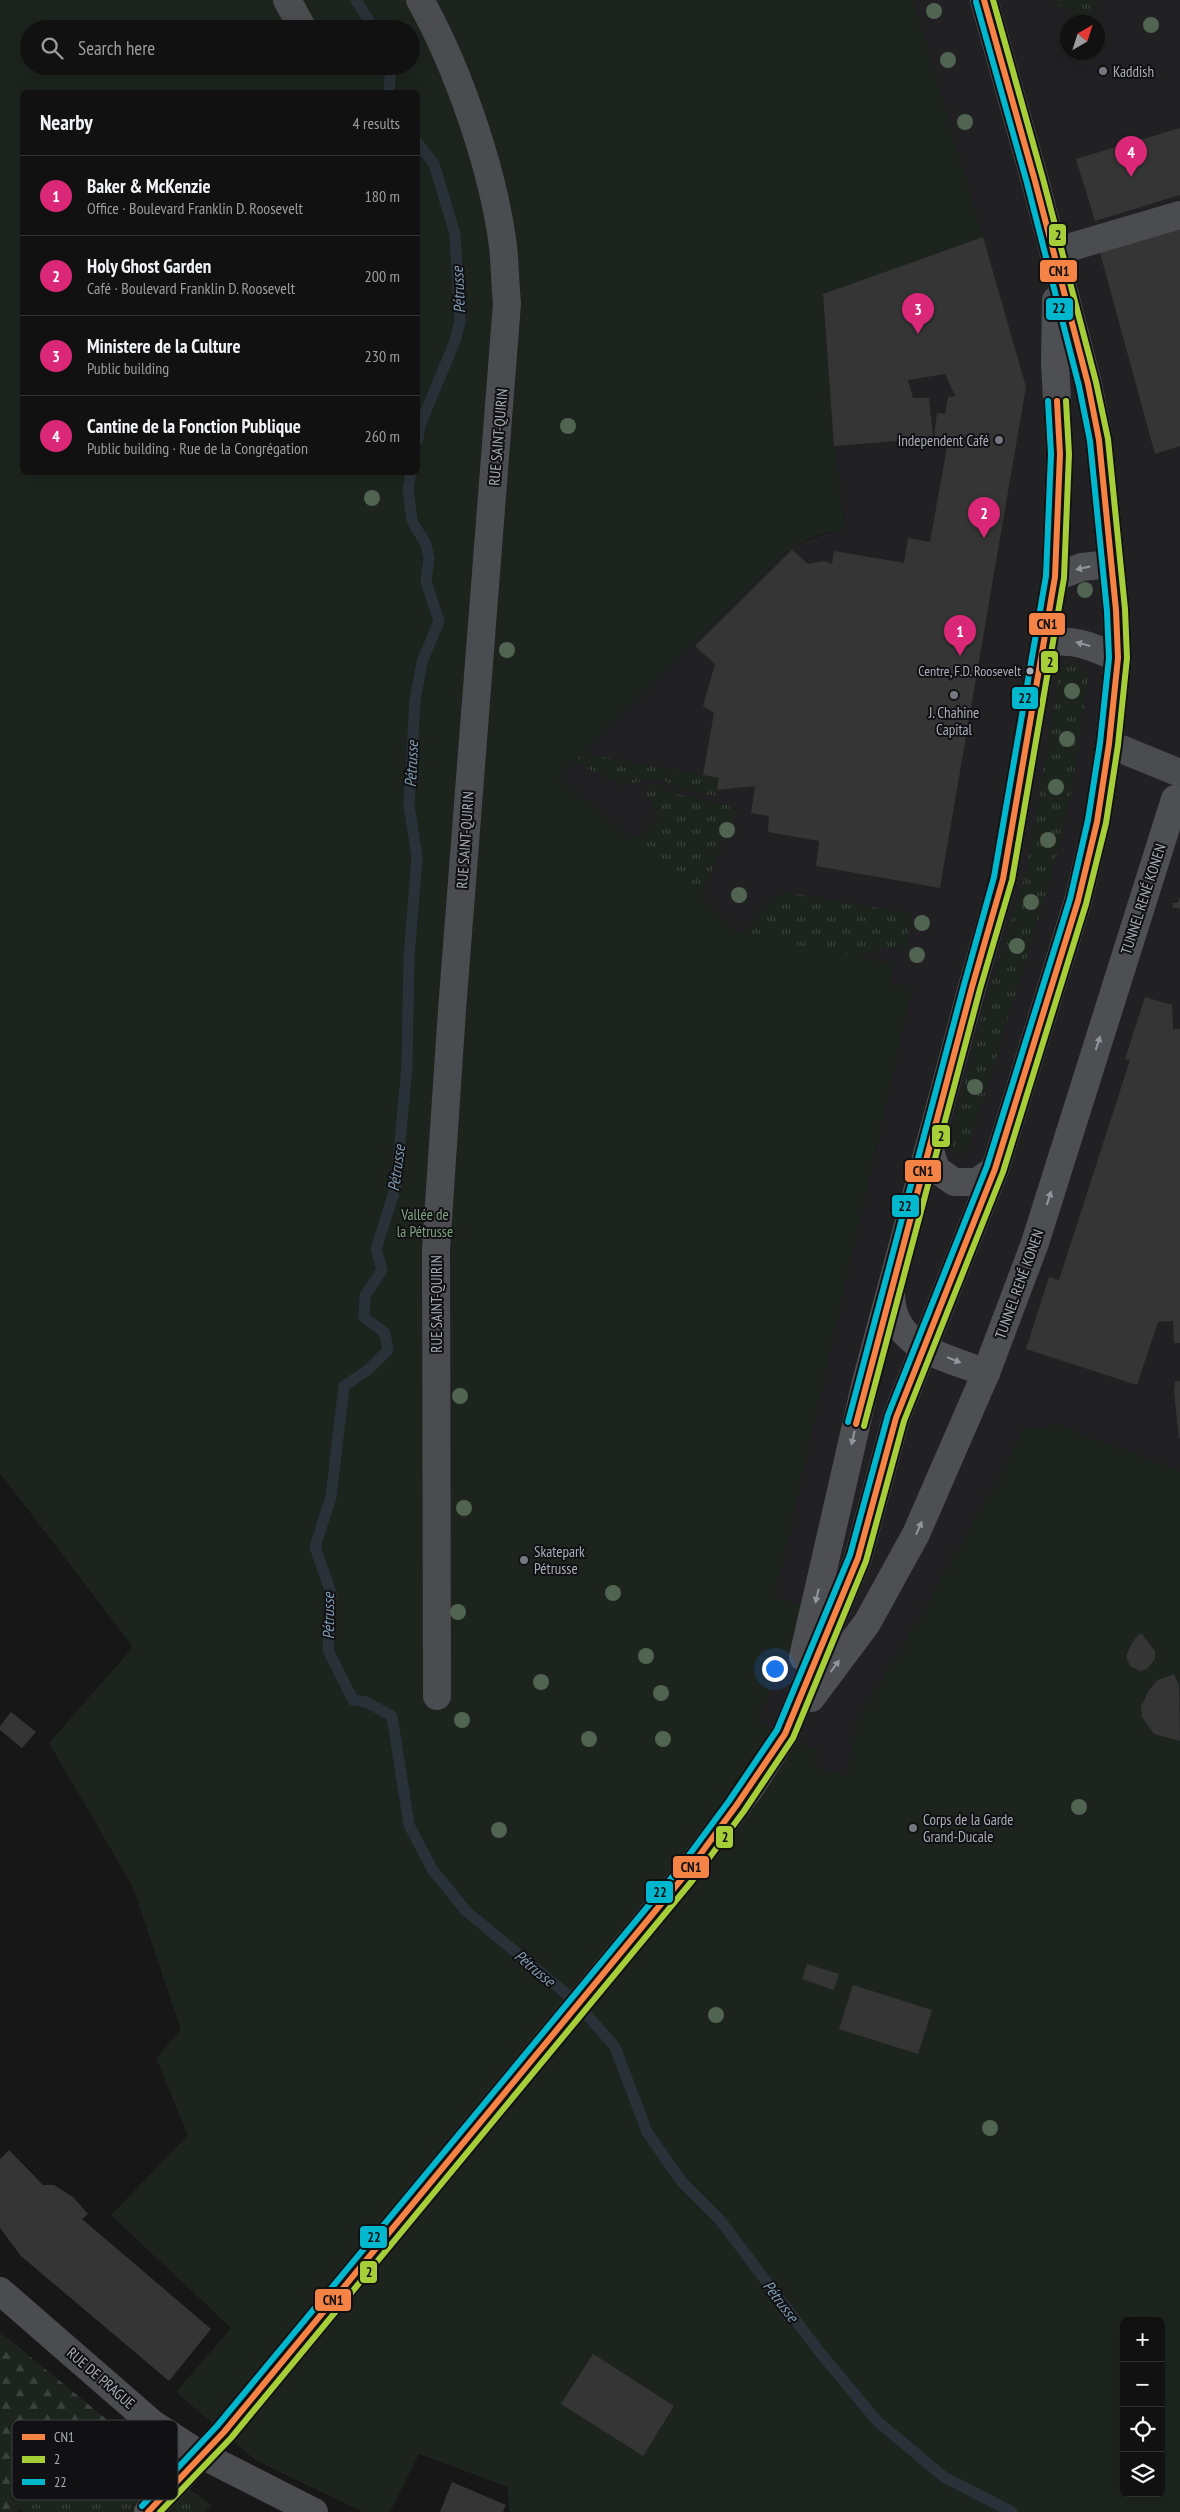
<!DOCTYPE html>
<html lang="en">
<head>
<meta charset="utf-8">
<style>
  :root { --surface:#111; --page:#1e1f1f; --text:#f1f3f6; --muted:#9c9d9f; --line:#303131; --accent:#db2777 }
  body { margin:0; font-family:"PT Sans Narrow",sans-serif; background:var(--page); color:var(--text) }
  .controls { position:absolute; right:15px; bottom:15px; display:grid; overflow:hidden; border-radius:8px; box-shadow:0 5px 20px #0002 }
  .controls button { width:45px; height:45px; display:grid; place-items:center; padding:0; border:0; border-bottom:1px solid var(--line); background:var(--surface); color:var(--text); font:25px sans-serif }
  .compass { position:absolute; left:1060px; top:15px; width:45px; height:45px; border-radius:50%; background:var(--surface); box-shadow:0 5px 20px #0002; rotate:39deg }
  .you { position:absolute; left:774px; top:1668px; width:18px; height:18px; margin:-12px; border:4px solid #fff; border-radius:50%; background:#1a73e8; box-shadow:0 0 0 8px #1a73e833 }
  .badge { display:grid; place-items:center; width:32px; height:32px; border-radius:50%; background:var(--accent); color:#fff; font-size:16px; font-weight:700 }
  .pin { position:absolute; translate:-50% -41px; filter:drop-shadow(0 1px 2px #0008) }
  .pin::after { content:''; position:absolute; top:26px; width:18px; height:15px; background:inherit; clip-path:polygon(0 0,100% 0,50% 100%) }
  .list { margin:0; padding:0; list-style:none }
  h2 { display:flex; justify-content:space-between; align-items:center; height:65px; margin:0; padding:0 20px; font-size:21px }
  h2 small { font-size:16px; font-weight:400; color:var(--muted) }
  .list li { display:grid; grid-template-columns:32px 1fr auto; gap:15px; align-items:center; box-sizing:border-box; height:80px; padding:0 20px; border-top:1px solid var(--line) }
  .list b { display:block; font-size:19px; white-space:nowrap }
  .list p { margin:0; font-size:16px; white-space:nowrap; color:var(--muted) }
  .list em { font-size:16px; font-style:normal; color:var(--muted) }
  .icon { flex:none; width:28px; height:28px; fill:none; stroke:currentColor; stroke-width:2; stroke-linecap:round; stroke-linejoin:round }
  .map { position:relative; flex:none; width:1180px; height:2512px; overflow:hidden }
  .search { position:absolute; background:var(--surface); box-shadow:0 5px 20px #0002; left:20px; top:20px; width:400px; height:55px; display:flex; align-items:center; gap:12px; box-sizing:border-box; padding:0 18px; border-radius:28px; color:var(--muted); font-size:19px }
  .panel { position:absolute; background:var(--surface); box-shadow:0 5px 20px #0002; left:20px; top:90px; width:400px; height:385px; border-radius:8px }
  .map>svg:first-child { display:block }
  .built { fill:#212123; fill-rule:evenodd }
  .grass { fill:url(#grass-tufts) }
  .forest { fill:url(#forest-firs) }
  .green { fill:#1d241e; fill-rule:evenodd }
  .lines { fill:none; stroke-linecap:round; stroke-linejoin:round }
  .stream { stroke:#2a3239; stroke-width:11 }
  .building { fill:#353536 }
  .minor { stroke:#4b4c50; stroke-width:28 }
  .major { stroke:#4d4f52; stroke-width:28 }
  .major-bridge { stroke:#4d4f52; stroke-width:28 }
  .bus-1-casing { stroke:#111113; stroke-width:10 }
  .bus-2-casing { stroke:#111113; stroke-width:10 }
  .bus-3-casing { stroke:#111113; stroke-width:10 }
  .bus-1 { stroke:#f58345; stroke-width:6 }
  .bus-2 { stroke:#a6ce39; stroke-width:6 }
  .bus-3 { stroke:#00b7ce; stroke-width:6 }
  .tree { fill:#506451 }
  .oneway { fill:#91969e }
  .poi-dot { fill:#757880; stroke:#111113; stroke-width:2 }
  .bus-dot { fill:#a8adb8; stroke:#111113; stroke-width:2 }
  .labels { text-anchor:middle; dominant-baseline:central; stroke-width:4; stroke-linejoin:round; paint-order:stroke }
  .bus-label { font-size:14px; fill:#a8adb8; stroke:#111113; text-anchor:end }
  .poi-label { font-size:15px; fill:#a8adb8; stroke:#111113; text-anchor:start }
  .street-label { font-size:15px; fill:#a8adb8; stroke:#111113 }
  .park-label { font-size:15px; fill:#7fa381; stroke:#111113 }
  .water-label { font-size:16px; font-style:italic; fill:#7f9bb3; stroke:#111113 }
  .key { fill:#111113; stroke:#3e4045; stroke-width:1 }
  .key-label { font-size:14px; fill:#a8adb8 }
  .line-badge { stroke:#111113; stroke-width:2 }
  .pale-badge-label { font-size:14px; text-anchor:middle; font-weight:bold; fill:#111 }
</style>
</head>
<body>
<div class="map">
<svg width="1180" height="2512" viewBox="0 0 1180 2512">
  <defs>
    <pattern id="grass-tufts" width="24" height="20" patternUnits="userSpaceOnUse" patternTransform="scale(1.25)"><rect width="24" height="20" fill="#1d241e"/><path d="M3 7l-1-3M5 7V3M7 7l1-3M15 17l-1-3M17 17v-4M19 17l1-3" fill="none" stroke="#3b413d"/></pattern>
    <pattern id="forest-firs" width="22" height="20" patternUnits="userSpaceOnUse" patternTransform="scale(1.25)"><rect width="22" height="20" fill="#1d241e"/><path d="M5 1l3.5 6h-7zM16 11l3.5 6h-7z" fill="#3b413d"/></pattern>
  </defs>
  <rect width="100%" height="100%" fill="#171717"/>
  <!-- built -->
  <path class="built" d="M913,0H1180V1471L1058,1425L1022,1430L1007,1462L914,1627L857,1719L847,1775L817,1768L785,1734L755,1721L787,1655L775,1596L912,988L890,984L894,964L743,935L558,777L783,554L792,546L836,530L846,529L834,446L823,294L982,237ZM1068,22H1098V52H1068Z"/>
  <!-- grass -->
  <g class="grass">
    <polygon points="1049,0 1099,0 1087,21"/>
    <polygon points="1071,661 1085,670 1088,676 1073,786 1050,882 967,1152 955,1154 949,1143 984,1007 1026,872 1060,669 1064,663"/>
    <polygon points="582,753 719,778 716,796 679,789 664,780 646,780 623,785 573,762"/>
    <path d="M654,785L661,786L677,794L727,805L736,813L734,823L737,832L732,838L724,839L701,899L630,838C655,832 665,815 646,795L648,787Z"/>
    <path d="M786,892L912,914L906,950L880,947L860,958L743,935C755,918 765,899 786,892Z"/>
    <polygon points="116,2427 143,2449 139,2454 212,2505 205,2512 23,2512 20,2509 30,2500 45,2446 115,2453"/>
  </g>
  <!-- forest -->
  <polygon class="forest" points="0,2332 116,2427 115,2454 95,2469 45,2447 30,2500 16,2512 0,2512"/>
  <!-- green -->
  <path class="green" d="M0,0H913L983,237L823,294L834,446L846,529C825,531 799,541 783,554L559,777L743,935L894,964L890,984L912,988L775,1596L801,1607L787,1655L756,1721L816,1750L817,1768L847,1775L857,1719L914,1627L1007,1462L1022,1430L1058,1425L1180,1471V2512H509L508,2487L419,2454L390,2512H363L255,2460L176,2392L231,2328L111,2215L188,2135L156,2058L181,2030L133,1887L49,1743L133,1647L0,1473ZM29,29H411V66H29ZM22,92H418V472H22ZM1124,2321H1161V2493H1124Z"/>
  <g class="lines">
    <!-- stream -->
    <g class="stream">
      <polyline points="356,0 374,29"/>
      <polyline points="389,92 391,66"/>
      <polyline points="418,143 434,164 455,234 460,322 455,341 420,425 418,439"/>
      <polyline points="411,472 408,490 412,521 426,544 429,559 426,581 439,621 422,662 415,701 409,805 417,857 409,957 407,1066 396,1186 376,1249 382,1270 365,1296 364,1317 385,1333 388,1350 368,1370 344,1386 331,1497 315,1547 331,1593 328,1650 353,1700 366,1702 392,1716 409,1825 432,1869 466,1911 575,2001 615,2047 647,2132 682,2182 720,2220 818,2350 877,2421 944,2477 1012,2512"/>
    </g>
  </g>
  <!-- building -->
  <g class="building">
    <polygon points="1180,128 1180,195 1095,221 1076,159"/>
    <polygon points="1180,227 1180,446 1155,454 1099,249"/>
    <polygon points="983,237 1026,387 940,888 816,866 819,841 768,832 769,816 751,813 755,786 717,790 719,778 703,775 714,713 703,706 715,664 695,646 792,550 808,564 824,561 832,564 834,551 904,563 908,538 930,542 948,441 934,439 937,413 945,414 948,397 955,396 945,374 908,380 913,398 929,398 933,438 834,446 823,294"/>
    <polygon points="1180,897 1180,911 1179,908 1173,908 1172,903 1178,903"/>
    <polygon points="1145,997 1172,1005 1173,1029 1180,1029 1180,1343 1174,1343 1173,1321 1158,1322 1137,1385 1026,1349 1049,1277 1059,1280 1130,1060 1125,1059"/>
    <polygon points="1180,1381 1180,1438 1179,1438 1174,1391 1175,1382"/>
    <polygon points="1141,1633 1155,1651 1155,1659 1147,1669 1140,1671 1130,1666 1126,1656 1133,1641"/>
    <polygon points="1174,1674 1179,1685 1180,1741 1154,1734 1142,1717 1141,1707 1149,1690 1158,1680"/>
    <polygon points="11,1712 36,1732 22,1748 0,1730 0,1726"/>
    <polygon points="807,1964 839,1974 834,1990 802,1979"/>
    <polygon points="853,1985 932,2010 918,2054 839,2029"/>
    <polygon points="9,2150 43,2185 54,2185 73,2197 88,2214 82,2219 211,2329 169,2381 21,2256 0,2228 0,2159"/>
    <polygon points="593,2354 674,2406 643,2456 561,2404"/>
    <polygon points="452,2482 506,2505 503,2512 440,2512"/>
  </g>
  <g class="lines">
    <!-- minor -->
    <g class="minor">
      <polyline points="287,0 303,29"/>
      <path d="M420,0C458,68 493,168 503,246C505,264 505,284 507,303L452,1010L436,1249L437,1696"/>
      <polyline points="1054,252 1180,215"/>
      <polyline points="1109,744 1180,773"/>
      <polyline points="0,2291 153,2424 198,2453 314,2512"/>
    </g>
    <!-- major -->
    <g class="major">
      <polyline points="1055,577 1082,567 1111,564"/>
      <path d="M1046,642C1077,640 1089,645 1118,658"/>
      <polyline points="929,1148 936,1169 954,1182 977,1182 995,1169"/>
      <path d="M891,1293C891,1348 944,1356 986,1373"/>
      <polyline points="803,1657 866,1382 972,987 1003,879 1055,577 1060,454 1055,363 1056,300"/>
      <polyline points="811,1698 867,1623 916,1534 986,1373 1035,1243 1175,799"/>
      <polyline points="785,1734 858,1558 896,1418 995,1169 1078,901 1097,822 1109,744 1118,658 1116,610 1099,440 1088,384 1035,181 984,0"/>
    </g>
    <!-- major-bridge -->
    <polyline class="major-bridge" points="148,2512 224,2432 685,1875 751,1787 785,1734"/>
    <!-- bus-1 casing -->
    <g class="bus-1-casing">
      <g id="bus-1">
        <polyline points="856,1424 972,987 1003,879 1055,577 1060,454 1057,401"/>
        <polyline points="148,2512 224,2432 685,1875 736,1806 785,1734 858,1558 896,1418 995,1169 1078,901 1097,822 1109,744 1118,658 1116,610 1099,440 1088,384 1035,181 984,0"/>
      </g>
    </g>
    <!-- bus-2 casing -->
    <g class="bus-2-casing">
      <g id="bus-2">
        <polyline points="864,1426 980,989 1012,880 1064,578 1069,454 1066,401"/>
        <polyline points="160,2512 231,2438 692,1881 744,1811 793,1738 866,1561 904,1421 1003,1172 1086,904 1106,823 1118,745 1127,658 1125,609 1108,439 1096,382 1043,179 993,0"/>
      </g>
    </g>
    <!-- bus-3 casing -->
    <g class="bus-3-casing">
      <g id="bus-3">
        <polyline points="848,1422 964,985 994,877 1046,576 1051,454 1048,401"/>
        <polyline points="142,2506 217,2426 678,1870 729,1801 777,1730 850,1555 888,1415 987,1166 1070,899 1088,820 1100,743 1109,658 1107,611 1090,441 1079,386 1027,183 976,2"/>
      </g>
    </g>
    <!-- bus-1 -->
    <use href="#bus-1" class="bus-1"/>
    <!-- bus-2 -->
    <use href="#bus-2" class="bus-2"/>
    <!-- bus-3 -->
    <use href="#bus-3" class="bus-3"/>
  </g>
  <!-- trees -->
  <g class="tree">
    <circle cx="934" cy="11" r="8"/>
    <circle cx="1151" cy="25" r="8"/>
    <circle cx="948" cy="60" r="8"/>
    <circle cx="965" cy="122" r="8"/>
    <circle cx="568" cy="426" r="8"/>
    <circle cx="372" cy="498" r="8"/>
    <circle cx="1085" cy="590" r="8"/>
    <circle cx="507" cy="650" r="8"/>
    <circle cx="1072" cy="691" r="8"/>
    <circle cx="1067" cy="739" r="8"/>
    <circle cx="1056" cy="787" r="8"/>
    <circle cx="727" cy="830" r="8"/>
    <circle cx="1048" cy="840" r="8"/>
    <circle cx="739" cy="895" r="8"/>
    <circle cx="1031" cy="902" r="8"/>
    <circle cx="922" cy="923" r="8"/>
    <circle cx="1017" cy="946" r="8"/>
    <circle cx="917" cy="955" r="8"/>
    <circle cx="975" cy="1087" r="8"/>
    <circle cx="460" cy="1396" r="8"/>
    <circle cx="464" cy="1508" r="8"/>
    <circle cx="613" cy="1593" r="8"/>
    <circle cx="458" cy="1612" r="8"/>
    <circle cx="646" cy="1656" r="8"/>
    <circle cx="541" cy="1682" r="8"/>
    <circle cx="661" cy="1693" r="8"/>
    <circle cx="462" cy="1720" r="8"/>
    <circle cx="589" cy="1739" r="8"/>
    <circle cx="663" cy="1739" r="8"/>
    <circle cx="1079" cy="1807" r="8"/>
    <circle cx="499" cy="1830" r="8"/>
    <circle cx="716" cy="2015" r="8"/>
    <circle cx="990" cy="2128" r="8"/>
  </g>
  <!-- one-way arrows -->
  <defs><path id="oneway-solid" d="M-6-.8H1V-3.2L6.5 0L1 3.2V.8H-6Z" transform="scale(1.25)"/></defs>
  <g class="oneway">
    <use href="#oneway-solid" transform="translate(1083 568) rotate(168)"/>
    <use href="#oneway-solid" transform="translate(1083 644) rotate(-165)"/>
    <use href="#oneway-solid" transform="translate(1098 1043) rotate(-72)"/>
    <use href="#oneway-solid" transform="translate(1049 1198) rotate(-72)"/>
    <use href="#oneway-solid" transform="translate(954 1360) rotate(22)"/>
    <use href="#oneway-solid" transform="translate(853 1438) rotate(103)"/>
    <use href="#oneway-solid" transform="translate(919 1528) rotate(-66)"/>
    <use href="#oneway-solid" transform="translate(817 1596) rotate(103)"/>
    <use href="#oneway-solid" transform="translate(835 1666) rotate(-54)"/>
  </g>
  <!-- markers -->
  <g class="poi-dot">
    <circle cx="1103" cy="71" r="5"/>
    <circle cx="999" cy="440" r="5"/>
    <circle cx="954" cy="695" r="5"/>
    <circle cx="524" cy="1560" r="5"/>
    <circle cx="913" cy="1828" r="5"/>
  </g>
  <circle class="bus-dot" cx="1030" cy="671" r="4.5"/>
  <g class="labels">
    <!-- bus labels -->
    <g class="bus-label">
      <text x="1021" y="671">Centre, F.D. Roosevelt</text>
    </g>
    <!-- poi labels -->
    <g class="poi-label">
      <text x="1113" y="71">Kaddish</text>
      <text x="989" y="440" text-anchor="end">Independent Café</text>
      <text x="954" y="712" text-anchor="middle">J. Chahine<tspan x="954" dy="17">Capital</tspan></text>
      <text x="534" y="1551">Skatepark<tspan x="534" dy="17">Pétrusse</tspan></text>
      <text x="923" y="1819">Corps de la Garde<tspan x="923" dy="17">Grand-Ducale</tspan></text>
    </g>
    <!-- street labels -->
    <g class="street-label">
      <text transform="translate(498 437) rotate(-85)">RUE SAINT-QUIRIN</text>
      <text transform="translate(465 840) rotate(-86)">RUE SAINT-QUIRIN</text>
      <text transform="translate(1143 899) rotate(-72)">TUNNEL RENÉ KONEN</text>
      <text transform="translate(1019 1284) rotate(-70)">TUNNEL RENÉ KONEN</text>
      <text transform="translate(436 1304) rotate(-90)">RUE SAINT-QUIRIN</text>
      <text transform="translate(101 2378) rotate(41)">RUE DE PRAGUE</text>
    </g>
    <!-- park labels -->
    <g class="park-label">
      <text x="425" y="1214">Vallée de<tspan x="425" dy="17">la Pétrusse</tspan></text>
    </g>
    <!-- water labels -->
    <g class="water-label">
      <text transform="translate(458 290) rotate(-93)">Pétrusse</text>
      <text transform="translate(411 764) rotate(-87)">Pétrusse</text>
      <text transform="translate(396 1168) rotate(-82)">Pétrusse</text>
      <text transform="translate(328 1616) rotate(-90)">Pétrusse</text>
      <text transform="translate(535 1968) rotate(40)">Pétrusse</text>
      <text transform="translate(781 2301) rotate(53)">Pétrusse</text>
    </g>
  </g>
  <!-- legend -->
  <rect x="12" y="2420" width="166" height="80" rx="8" class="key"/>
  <rect x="22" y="2434" width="23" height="6" fill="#f58345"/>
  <rect x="22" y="2456" width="23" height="7" fill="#a6ce39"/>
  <rect x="22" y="2479" width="23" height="6" fill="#00b7ce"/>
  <g class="key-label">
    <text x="54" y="2442">CN1</text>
    <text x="54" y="2464">2</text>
    <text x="54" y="2487">22</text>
  </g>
  <g class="line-badge">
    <rect x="1048" y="223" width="19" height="24" rx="5" fill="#a6ce39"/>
    <rect x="1039" y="259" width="39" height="24" rx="5" fill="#f58345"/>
    <rect x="1045" y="297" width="29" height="24" rx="5" fill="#00b7ce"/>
    <rect x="1028" y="612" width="38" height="24" rx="5" fill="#f58345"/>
    <rect x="1040" y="650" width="19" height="24" rx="5" fill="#a6ce39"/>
    <rect x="1011" y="686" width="28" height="24" rx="5" fill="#00b7ce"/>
    <rect x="931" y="1124" width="20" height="24" rx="5" fill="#a6ce39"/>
    <rect x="904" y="1159" width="38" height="24" rx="5" fill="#f58345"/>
    <rect x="891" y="1194" width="29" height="24" rx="5" fill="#00b7ce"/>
    <rect x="715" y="1825" width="19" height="24" rx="5" fill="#a6ce39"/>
    <rect x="672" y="1855" width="38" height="24" rx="5" fill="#f58345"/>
    <rect x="645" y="1880" width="29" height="24" rx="5" fill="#00b7ce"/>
    <rect x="359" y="2225" width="29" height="24" rx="5" fill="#00b7ce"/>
    <rect x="359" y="2260" width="19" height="24" rx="5" fill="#a6ce39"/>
    <rect x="314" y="2288" width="38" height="24" rx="5" fill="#f58345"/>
  </g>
  <g class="pale-badge-label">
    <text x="1058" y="240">2</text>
    <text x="1059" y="276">CN1</text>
    <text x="1059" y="313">22</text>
    <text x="1047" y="629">CN1</text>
    <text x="1050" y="667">2</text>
    <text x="1025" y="703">22</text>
    <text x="941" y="1141">2</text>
    <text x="923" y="1176">CN1</text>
    <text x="905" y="1211">22</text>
    <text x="725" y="1842">2</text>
    <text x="691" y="1872">CN1</text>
    <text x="660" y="1897">22</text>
    <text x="374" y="2242">22</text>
    <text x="369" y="2277">2</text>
    <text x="333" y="2305">CN1</text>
  </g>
</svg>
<div class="controls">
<button>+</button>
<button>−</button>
<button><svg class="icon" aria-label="locate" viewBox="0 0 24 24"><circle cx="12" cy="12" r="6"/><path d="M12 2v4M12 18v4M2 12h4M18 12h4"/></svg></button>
<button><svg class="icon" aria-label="layers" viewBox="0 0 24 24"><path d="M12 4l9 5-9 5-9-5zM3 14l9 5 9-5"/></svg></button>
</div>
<svg class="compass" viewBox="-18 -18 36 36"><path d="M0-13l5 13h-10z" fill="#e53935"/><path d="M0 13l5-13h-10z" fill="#9c9d9f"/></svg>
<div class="you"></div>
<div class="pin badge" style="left:960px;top:656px">1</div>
<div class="pin badge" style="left:984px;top:538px">2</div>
<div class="pin badge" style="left:918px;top:334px">3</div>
<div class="pin badge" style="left:1131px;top:177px">4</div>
<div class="search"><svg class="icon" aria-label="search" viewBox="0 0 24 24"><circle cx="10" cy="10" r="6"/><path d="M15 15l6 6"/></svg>Search here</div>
<section class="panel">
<h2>Nearby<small>4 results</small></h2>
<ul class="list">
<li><span class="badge">1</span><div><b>Baker &amp; McKenzie</b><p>Office · Boulevard Franklin D. Roosevelt</p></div><em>180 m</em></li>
<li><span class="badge">2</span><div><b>Holy Ghost Garden</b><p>Café · Boulevard Franklin D. Roosevelt</p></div><em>200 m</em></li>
<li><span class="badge">3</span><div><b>Ministere de la Culture</b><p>Public building</p></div><em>230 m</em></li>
<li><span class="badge">4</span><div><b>Cantine de la Fonction Publique</b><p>Public building · Rue de la Congrégation</p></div><em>260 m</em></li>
</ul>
</section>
</div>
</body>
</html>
